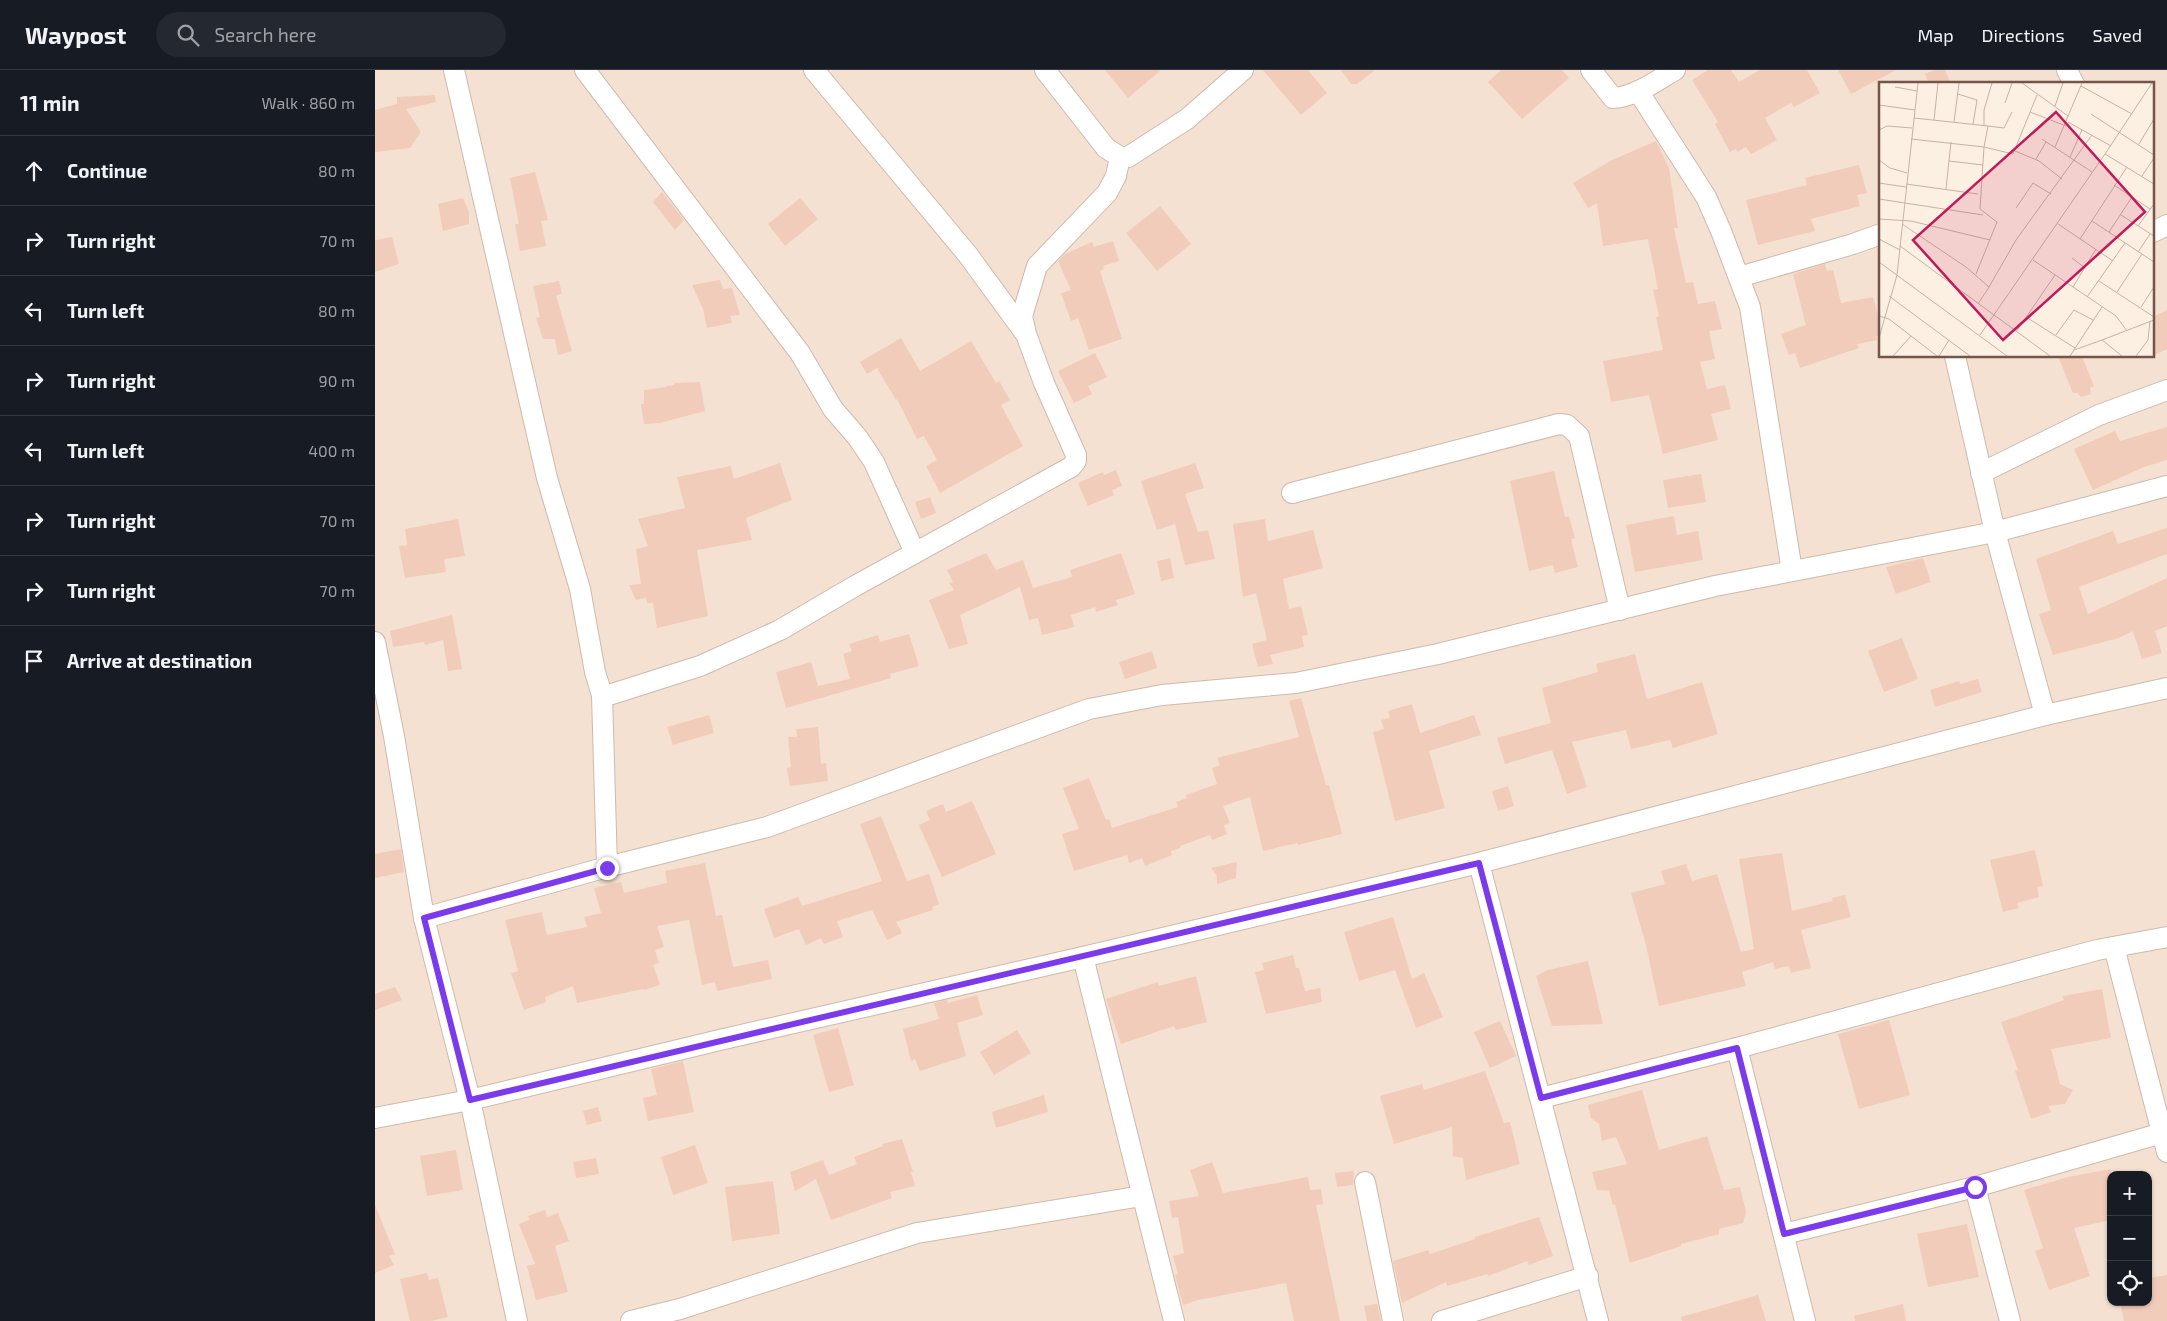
<!DOCTYPE html>
<html lang="en">
<head>
<meta charset="utf-8">
<style>
  :root { --surface:#171b24; --page:#242831; --text:#f1f3f6; --muted:#9ea1a6; --line:#363941 }
  body { margin:0; font-family:"Exo 2",sans-serif; background:var(--page); color:var(--text) }
  .controls { position:absolute; right:15px; bottom:15px; display:grid; overflow:hidden; border-radius:10px; box-shadow:0 1px 4px #0004 }
  .controls button { width:45px; height:45px; display:grid; place-items:center; padding:0; border:0; border-bottom:1px solid var(--line); background:var(--surface); color:var(--text); font:25px sans-serif }
  .stop { position:absolute; width:15px; height:15px; margin:-11px; border:4px solid #7c3aed; border-radius:50%; background:#fff }
  .stop.end { background:#7c3aed; border-color:#fff; box-shadow:0 1px 5px #0008 }
  .list { margin:0; padding:0; list-style:none }
  h2 { display:flex; justify-content:space-between; align-items:center; height:65px; margin:0; padding:0 20px; font-size:21px }
  h2 small { font-size:16px; font-weight:400; color:var(--muted) }
  .list li { display:grid; grid-template-columns:32px 1fr auto; gap:15px; align-items:center; box-sizing:border-box; height:70px; padding:0 20px; border-top:1px solid var(--line) }
  .list b { display:block; font-size:19px; white-space:nowrap }
  .list em { font-size:16px; font-style:normal; color:var(--muted) }
  .icon { flex:none; width:28px; height:28px; fill:none; stroke:currentColor; stroke-width:2; stroke-linecap:round; stroke-linejoin:round }
  .map { position:relative; flex:none; width:1792px; height:1251px; overflow:hidden }
  header { display:flex; align-items:center; gap:30px; box-sizing:border-box; height:70px; padding:0 25px; background:var(--surface); border-bottom:1px solid var(--line) }
  header strong { font-size:24px }
  nav { display:flex; gap:28px; margin-inline-start:auto; font-size:18px }
  .search { width:350px; height:45px; background:var(--page); display:flex; align-items:center; gap:12px; box-sizing:border-box; padding:0 18px; border-radius:28px; color:var(--muted); font-size:19px }
  main { display:flex }
  aside { flex:1; background:var(--surface) }
  .map>svg:first-child { display:block }
  .residential { fill:#f4e1d1; fill-rule:evenodd }
  .building { fill:#f2ccba }
  .lines { fill:none; stroke-linecap:round; stroke-linejoin:round }
  .street-casing { stroke:#d0b9ac; stroke-width:22 }
  .street { stroke:#fff; stroke-width:20 }
  .route { stroke:#7c3aed; stroke-width:6 }
  .inset-road { fill:none; stroke:#c6b2a5; stroke-width:1 }
  .view { fill:#c2185b; fill-opacity:0.15; stroke:#c2185b; stroke-width:2.5 }
  .inset-edge { fill:none; stroke:#745549; stroke-width:2.5 }
</style>
</head>
<body>
<header>
<strong>Waypost</strong>
<div class="search"><svg class="icon" aria-label="search" viewBox="0 0 24 24"><circle cx="10" cy="10" r="6"/><path d="M15 15l6 6"/></svg>Search here</div>
<nav><a>Map</a><a>Directions</a><a>Saved</a></nav>
</header>
<main>
<aside>
<h2>11 min<small>Walk · 860 m</small></h2>
<ul class="list">
<li><svg class="icon" aria-label="ahead" viewBox="0 0 24 24"><path d="M12 20V5M6 11l6-6 6 6"/></svg><div><b>Continue</b></div><em>80 m</em></li>
<li><svg class="icon" aria-label="right" viewBox="0 0 24 24"><path d="M7 20v-9h11M14 6l5 5-5 5"/></svg><div><b>Turn right</b></div><em>70 m</em></li>
<li><svg class="icon" aria-label="left" viewBox="0 0 24 24"><path d="M17 20v-9H6M10 6l-5 5 5 5"/></svg><div><b>Turn left</b></div><em>80 m</em></li>
<li><svg class="icon" aria-label="right" viewBox="0 0 24 24"><path d="M7 20v-9h11M14 6l5 5-5 5"/></svg><div><b>Turn right</b></div><em>90 m</em></li>
<li><svg class="icon" aria-label="left" viewBox="0 0 24 24"><path d="M17 20v-9H6M10 6l-5 5 5 5"/></svg><div><b>Turn left</b></div><em>400 m</em></li>
<li><svg class="icon" aria-label="right" viewBox="0 0 24 24"><path d="M7 20v-9h11M14 6l5 5-5 5"/></svg><div><b>Turn right</b></div><em>70 m</em></li>
<li><svg class="icon" aria-label="right" viewBox="0 0 24 24"><path d="M7 20v-9h11M14 6l5 5-5 5"/></svg><div><b>Turn right</b></div><em>70 m</em></li>
<li><svg class="icon" aria-label="arrive" viewBox="0 0 24 24"><path d="M6 21V4h12l-3 4 3 4H6"/></svg><div><b>Arrive at destination</b></div></li>
</ul>
</aside>
<div class="map">
<svg width="1792" height="1251" viewBox="0 0 1792 1251">
  <rect width="100%" height="100%" fill="#fcf0e2"/>
  <!-- residential -->
  <path class="residential" d="M0,0H1792V1251H0ZM1506,14H1778V286H1506ZM1736,1105H1773V1232H1736Z"/>
  <!-- building -->
  <g class="building">
    <polygon points="730,0 786,0 753,28"/>
    <polygon points="888,0 933,0 952,23 926,45"/>
    <polygon points="966,0 1000,0 982,14 976,14"/>
    <polygon points="1126,0 1187,0 1194,8 1147,49 1113,12"/>
    <polygon points="1333,0 1356,0 1364,12 1385,0 1432,0 1445,23 1419,37 1416,33 1390,48 1402,70 1376,84 1371,77 1362,82 1361,79 1355,82 1340,54 1343,52 1317,10"/>
    <polygon points="1463,0 1521,0 1476,24"/>
    <polygon points="1559,0 1570,0 1576,14 1554,14 1550,4"/>
    <polygon points="60,25 61,32 31,39 46,62 35,78 0,82 0,40 22,34 22,27"/>
    <polygon points="1281,71 1294,98 1303,158 1299,158 1311,213 1318,212 1323,234 1340,231 1347,259 1334,261 1340,289 1325,292 1332,319 1350,315 1356,339 1336,344 1343,370 1288,384 1274,325 1236,332 1228,291 1288,280 1281,247 1284,246 1278,220 1283,219 1273,169 1228,176 1222,133 1213,138 1198,113 1237,90"/>
    <polygon points="1484,95 1492,123 1482,125 1485,136 1436,149 1440,161 1383,175 1371,130 1432,115 1430,108"/>
    <polygon points="160,102 173,150 166,151 171,176 145,181 140,154 144,154 135,108"/>
    <polygon points="287,122 309,150 300,160 278,132"/>
    <polygon points="88,128 94,142 94,154 68,161 63,134"/>
    <polygon points="425,128 443,149 410,176 393,154"/>
    <polygon points="785,136 816,174 782,201 751,163"/>
    <polygon points="17,167 24,194 0,202 0,170"/>
    <polygon points="738,171 744,191 728,196 729,199 725,201 747,269 714,280 703,248 696,251 686,223 696,220 683,191 690,184 717,172 719,177"/>
    <polygon points="1450,194 1452,201 1458,200 1466,233 1498,227 1506,256 1506,265 1501,266 1502,270 1482,274 1484,278 1425,298 1420,283 1414,285 1406,264 1431,255 1418,204"/>
    <polygon points="345,210 348,219 357,218 365,245 355,246 357,253 332,258 328,239 317,215"/>
    <polygon points="184,211 187,224 181,225 197,281 183,285 180,269 168,269 161,248 165,247 158,216"/>
    <polygon points="1792,240 1792,279 1778,286 1778,247"/>
    <polygon points="526,268 545,301 596,271 621,313 624,311 635,330 626,335 648,376 565,423 551,396 562,390 549,366 542,369 522,329 521,330 502,298 492,304 485,292"/>
    <polygon points="720,283 732,307 713,316 717,324 699,333 683,301"/>
    <polygon points="1683,286 1707,286 1719,316 1715,318 1716,324 1706,327 1703,323 1698,323"/>
    <polygon points="325,312 330,341 285,353 269,354 266,334 269,334 269,320 292,317 291,316 299,315 299,313"/>
    <polygon points="1792,357 1792,390 1769,397 1718,420 1699,379 1740,361 1745,371"/>
    <polygon points="405,393 417,430 371,448 377,470 322,480 333,546 282,558 278,533 272,533 271,528 261,530 254,515 266,514 261,479 273,476 263,449 310,438 302,407 356,396 359,409"/>
    <polygon points="820,393 829,418 810,424 823,462 833,460 840,489 810,495 800,454 782,460 766,411"/>
    <polygon points="741,400 747,416 737,420 739,425 713,436 703,413 728,402 729,405"/>
    <polygon points="1179,401 1190,447 1194,446 1200,468 1196,469 1203,497 1180,503 1178,495 1154,501 1135,411"/>
    <polygon points="1326,404 1331,432 1293,438 1288,410"/>
    <polygon points="555,427 561,443 546,449 540,432"/>
    <polygon points="1299,446 1302,465 1323,461 1328,490 1260,502 1251,455"/>
    <polygon points="83,449 90,486 69,489 71,502 30,508 24,476 32,475 30,459"/>
    <polygon points="890,449 893,471 938,460 948,498 908,509 914,539 926,536 933,565 927,566 929,577 895,585 898,594 883,597 877,574 892,570 881,523 868,527 858,454"/>
    <polygon points="1792,458 1792,484 1704,517 1713,544 1792,508 1792,556 1780,561 1787,583 1767,589 1758,561 1744,568 1678,585 1664,544 1676,540 1661,489 1738,461 1743,474"/>
    <polygon points="611,483 621,500 648,490 658,518 697,507 695,500 746,483 760,524 741,530 743,535 721,542 720,537 696,545 699,557 667,565 663,548 654,550 645,517 585,545 593,574 574,579 554,530 579,520 574,513 578,512 572,500"/>
    <polygon points="795,488 799,508 786,511 782,491"/>
    <polygon points="1548,488 1556,512 1521,524 1511,497"/>
    <polygon points="77,545 87,599 73,601 68,570 50,575 49,572 18,577 15,561"/>
    <polygon points="534,564 544,596 515,604 516,608 411,638 401,602 436,592 443,616 475,609 468,584 477,581 474,574 503,565 505,572"/>
    <polygon points="1527,568 1543,609 1509,622 1493,581"/>
    <polygon points="777,581 782,598 750,609 744,592"/>
    <polygon points="1260,584 1272,629 1327,612 1343,664 1298,678 1295,670 1256,679 1251,660 1197,672 1212,717 1192,724 1177,680 1130,694 1122,668 1176,653 1167,618 1223,602 1221,594"/>
    <polygon points="1603,609 1607,622 1560,637 1555,620 1584,611 1585,614"/>
    <polygon points="926,628 951,715 954,715 967,764 923,775 922,773 888,781 875,727 848,736 855,753 849,755 852,764 837,770 835,765 805,776 805,778 796,781 797,785 770,796 767,788 754,793 752,785 699,801 687,764 704,759 688,718 714,708 731,750 734,749 737,758 803,737 801,732 812,728 811,725 842,714 837,698 845,695 842,688 924,667 914,631"/>
    <polygon points="1037,634 1045,663 1099,645 1106,665 1054,681 1070,738 1020,751 998,662 1009,659 1006,650 1015,648 1013,641"/>
    <polygon points="334,645 339,663 298,675 292,657"/>
    <polygon points="443,657 446,694 451,693 453,711 415,716 412,698 416,697 413,667 422,667 421,659"/>
    <polygon points="1133,716 1139,736 1123,741 1117,721"/>
    <polygon points="597,731 621,784 567,807 544,755 555,750 551,741 568,734 571,742"/>
    <polygon points="506,746 532,811 554,804 564,834 557,837 558,840 521,852 527,863 512,870 497,840 462,851 468,867 449,874 446,868 431,875 424,859 399,868 389,839 423,827 427,836 507,811 485,754"/>
    <polygon points="26,779 29,802 0,808 0,784"/>
    <polygon points="1660,780 1668,816 1662,817 1664,827 1642,833 1644,838 1628,842 1615,790"/>
    <polygon points="1407,783 1417,841 1458,831 1457,828 1470,825 1476,847 1426,860 1436,898 1416,903 1414,896 1400,899 1398,892 1367,902 1371,916 1284,936 1271,875 1256,823 1290,814 1286,801 1311,794 1317,811 1342,804 1366,882 1379,879 1364,789"/>
    <polygon points="862,792 861,808 842,814 842,806 836,798"/>
    <polygon points="330,793 341,846 347,845 358,897 393,890 397,909 342,921 340,912 327,915 314,850 282,856 289,877 280,880 284,893 278,895 285,915 269,920 268,919 202,933 198,916 170,927 171,932 149,940 136,903 143,901 130,850 167,842 172,865 212,857 209,847 226,843 219,818 246,812 249,823 292,813 290,801"/>
    <polygon points="1018,847 1037,909 1049,903 1068,947 1041,958 1020,900 984,911 969,862"/>
    <polygon points="918,885 921,898 924,898 930,921 945,918 947,932 891,944 880,902 889,900 887,893"/>
    <polygon points="1213,891 1228,954 1177,956 1161,906 1173,900"/>
    <polygon points="821,906 832,952 801,960 799,956 746,974 731,929 783,912 784,916"/>
    <polygon points="20,917 27,930 0,940 0,924"/>
    <polygon points="1727,919 1736,968 1676,979 1685,1014 1698,1020 1690,1034 1673,1036 1676,1042 1656,1049 1640,1001 1643,1000 1626,952 1689,930 1688,926"/>
    <polygon points="602,925 608,945 582,953 591,986 545,1001 540,989 536,991 528,959 564,949 559,933 572,930 573,933"/>
    <polygon points="1514,950 1535,1025 1484,1039 1463,964"/>
    <polygon points="1125,951 1141,986 1115,998 1099,962"/>
    <polygon points="463,958 479,1015 454,1022 438,965"/>
    <polygon points="642,960 656,983 619,1005 605,982"/>
    <polygon points="308,991 319,1042 273,1051 268,1028 282,1025 276,999"/>
    <polygon points="1110,1001 1129,1053 1135,1052 1145,1094 1091,1110 1088,1088 1078,1086 1077,1057 1019,1074 1005,1026 1047,1014 1049,1020"/>
    <polygon points="1267,1020 1284,1080 1332,1066 1349,1120 1365,1117 1371,1142 1368,1153 1344,1159 1344,1164 1306,1174 1306,1176 1255,1193 1240,1134 1238,1135 1234,1121 1222,1120 1217,1102 1252,1094 1241,1067 1227,1071 1224,1054 1216,1048 1213,1035"/>
    <polygon points="669,1025 673,1042 621,1058 617,1042"/>
    <polygon points="223,1037 227,1051 212,1055 208,1041"/>
    <polygon points="527,1069 538,1102 536,1102 540,1116 515,1122 517,1128 456,1150 441,1109 420,1121 415,1102 418,1101 448,1090 454,1105 482,1094 479,1087 508,1076 507,1074"/>
    <polygon points="320,1075 333,1113 298,1125 286,1087"/>
    <polygon points="81,1080 88,1120 52,1126 45,1086"/>
    <polygon points="221,1088 224,1104 201,1108 198,1092"/>
    <polygon points="837,1092 848,1123 933,1107 935,1120 946,1119 948,1134 941,1135 965,1251 919,1251 911,1213 823,1230 808,1235 800,1205 803,1204 798,1186 809,1183 803,1147 797,1148 794,1131 824,1126 815,1100"/>
    <polygon points="1736,1099 1736,1150 1699,1158 1715,1206 1674,1220 1660,1181 1668,1178 1649,1120 1693,1107"/>
    <polygon points="979,1101 978,1115 962,1117 960,1103"/>
    <polygon points="398,1111 405,1164 357,1171 350,1117"/>
    <polygon points="0,1135 20,1184 14,1186 19,1195 0,1203"/>
    <polygon points="170,1140 172,1147 183,1143 194,1171 180,1176 193,1222 161,1230 152,1196 160,1194 144,1154 154,1150 153,1146"/>
    <polygon points="1164,1147 1178,1186 1154,1195 1152,1191 1113,1206 1112,1204 1072,1216 1071,1212 1027,1233 1018,1191 1053,1180 1055,1184 1100,1169 1100,1167"/>
    <polygon points="1592,1154 1604,1207 1553,1217 1542,1164"/>
    <polygon points="52,1203 54,1210 63,1208 73,1247 56,1251 35,1251 25,1209"/>
    <polygon points="1792,1205 1792,1251 1749,1251 1745,1232 1773,1232 1773,1208"/>
    <polygon points="1383,1225 1391,1251 1307,1251 1306,1247"/>
    <polygon points="1002,1234 1006,1251 992,1251 989,1236"/>
    <polygon points="1528,1234 1531,1251 1480,1251 1479,1246"/>
  </g>
  <g class="lines">
    <!-- street casing -->
    <g class="street-casing">
      <g id="street">
        <polyline points="210,0 425,283 458,339 483,368 499,392 540,483"/>
        <polyline points="439,0 593,185 650,263"/>
        <polyline points="670,0 731,78 745,87 753,87 812,49 868,0"/>
        <path d="M1216,0L1238,28C1260,27 1281,11 1300,0"/>
        <polyline points="1692,0 1699,14"/>
        <polyline points="1263,21 1331,127 1346,161 1375,237 1417,501"/>
        <polyline points="1778,162 1792,155"/>
        <polyline points="1364,207 1478,174 1506,164"/>
        <polyline points="1580,286 1620,462 1670,645"/>
        <polyline points="1606,403 1724,345 1792,320"/>
        <polyline points="917,423 1184,354 1192,355 1204,366 1245,540"/>
        <polyline points="0,572 19,666 49,848 95,1030 142,1251"/>
        <polyline points="227,625 237,624 325,596 405,560 480,516 696,397 701,391 701,385 669,313 651,264 647,246 662,196 732,123 741,106 745,87"/>
        <polyline points="1104,793 1223,1251"/>
        <polyline points="232,797 392,757 714,639 787,625 921,613 1063,584 1340,516 1620,462 1792,416"/>
        <polyline points="49,848 232,797 227,625 220,602 205,519 172,408 79,0"/>
        <polyline points="1739,877 1792,1082"/>
        <polyline points="708,887 799,1251"/>
        <polyline points="1362,978 1430,1251"/>
        <polyline points="1166,1028 1362,978 1722,880 1792,867"/>
        <polyline points="0,1048 95,1030 349,969 708,887 1104,793 1670,645 1792,618"/>
        <polyline points="990,1112 1018,1251"/>
        <polyline points="1600,1117 1635,1251"/>
        <polyline points="1409,1164 1600,1117 1787,1063"/>
        <polyline points="256,1251 305,1239 542,1163 767,1126"/>
        <polyline points="1067,1251 1213,1206"/>
      </g>
    </g>
    <!-- street -->
    <use href="#street" class="street"/>
  </g>
  <g class="lines">
    <!-- route -->
    <path class="route" d="M232,798L49,848L95,1030C431,949 768,873 1104,793L1166,1028L1362,978L1409,1164L1600,1117"/>
  </g>
  <!-- overview -->
  <g transform="translate(1504 12)">
    <rect width="275" height="275" fill="#fcf0e2"/>
    <path class="inset-road" d="M143,1L189,34M202,4L253,32M16,5L38,9M79,12L98,18L94,42M126,21L133,1M0,23L36,28M176,24L184,1M151,30L187,44M212,32L275,73M35,36L109,44L105,65L134,72L158,13M55,38L59,1M75,40L80,1M189,40L232,64M105,44V28L113,1M109,44L125,46L133,30M0,48L8,44L33,46M32,57L105,65L101,127L118,140L97,192M163,57L213,90M260,62L275,37M176,65L203,1M136,69L160,79L183,97M226,72L273,1M191,75L203,48M157,77L167,60M0,78L11,86L28,91M70,79L104,83M263,94L275,76M0,101L27,105M27,102L99,112M235,103L271,127M67,107L72,60M0,117L104,133M137,126L154,101L172,112M242,133L275,154M0,137L32,139L111,158M213,139L275,180M23,142L87,185L110,205L99,222M179,142L234,179M259,144L275,122M230,150L253,115M0,157L21,168M201,157L248,85M21,164L171,274M259,170L271,152M193,176L206,186M154,178L237,234L248,249M0,180L128,274M220,199L275,235M110,205L137,158L213,53M194,205L217,167M238,210L263,172M10,214L91,274M208,215L246,161M262,225L275,205M0,234L10,237L58,274M147,235L196,266M137,250L176,193M101,253L226,72L275,102M177,253L195,228L214,238M0,256L18,193L39,1M223,258L275,238M195,268L223,258L243,274M14,274L32,254M60,274L70,258M191,274L223,225M257,274L269,258L271,239"/>
    <path class="view" d="M177,30L266,130L124,258L34,158Z"/>
    <rect width="275" height="275" class="inset-edge"/>
  </g>
</svg>
<div class="controls">
<button>+</button>
<button>−</button>
<button><svg class="icon" aria-label="locate" viewBox="0 0 24 24"><circle cx="12" cy="12" r="6"/><path d="M12 2v4M12 18v4M2 12h4M18 12h4"/></svg></button>
</div>
<div class="stop" style="left:1600px;top:1117px"></div>
<div class="stop end" style="left:232px;top:798px"></div>
</div>
</main>
</body>
</html>
